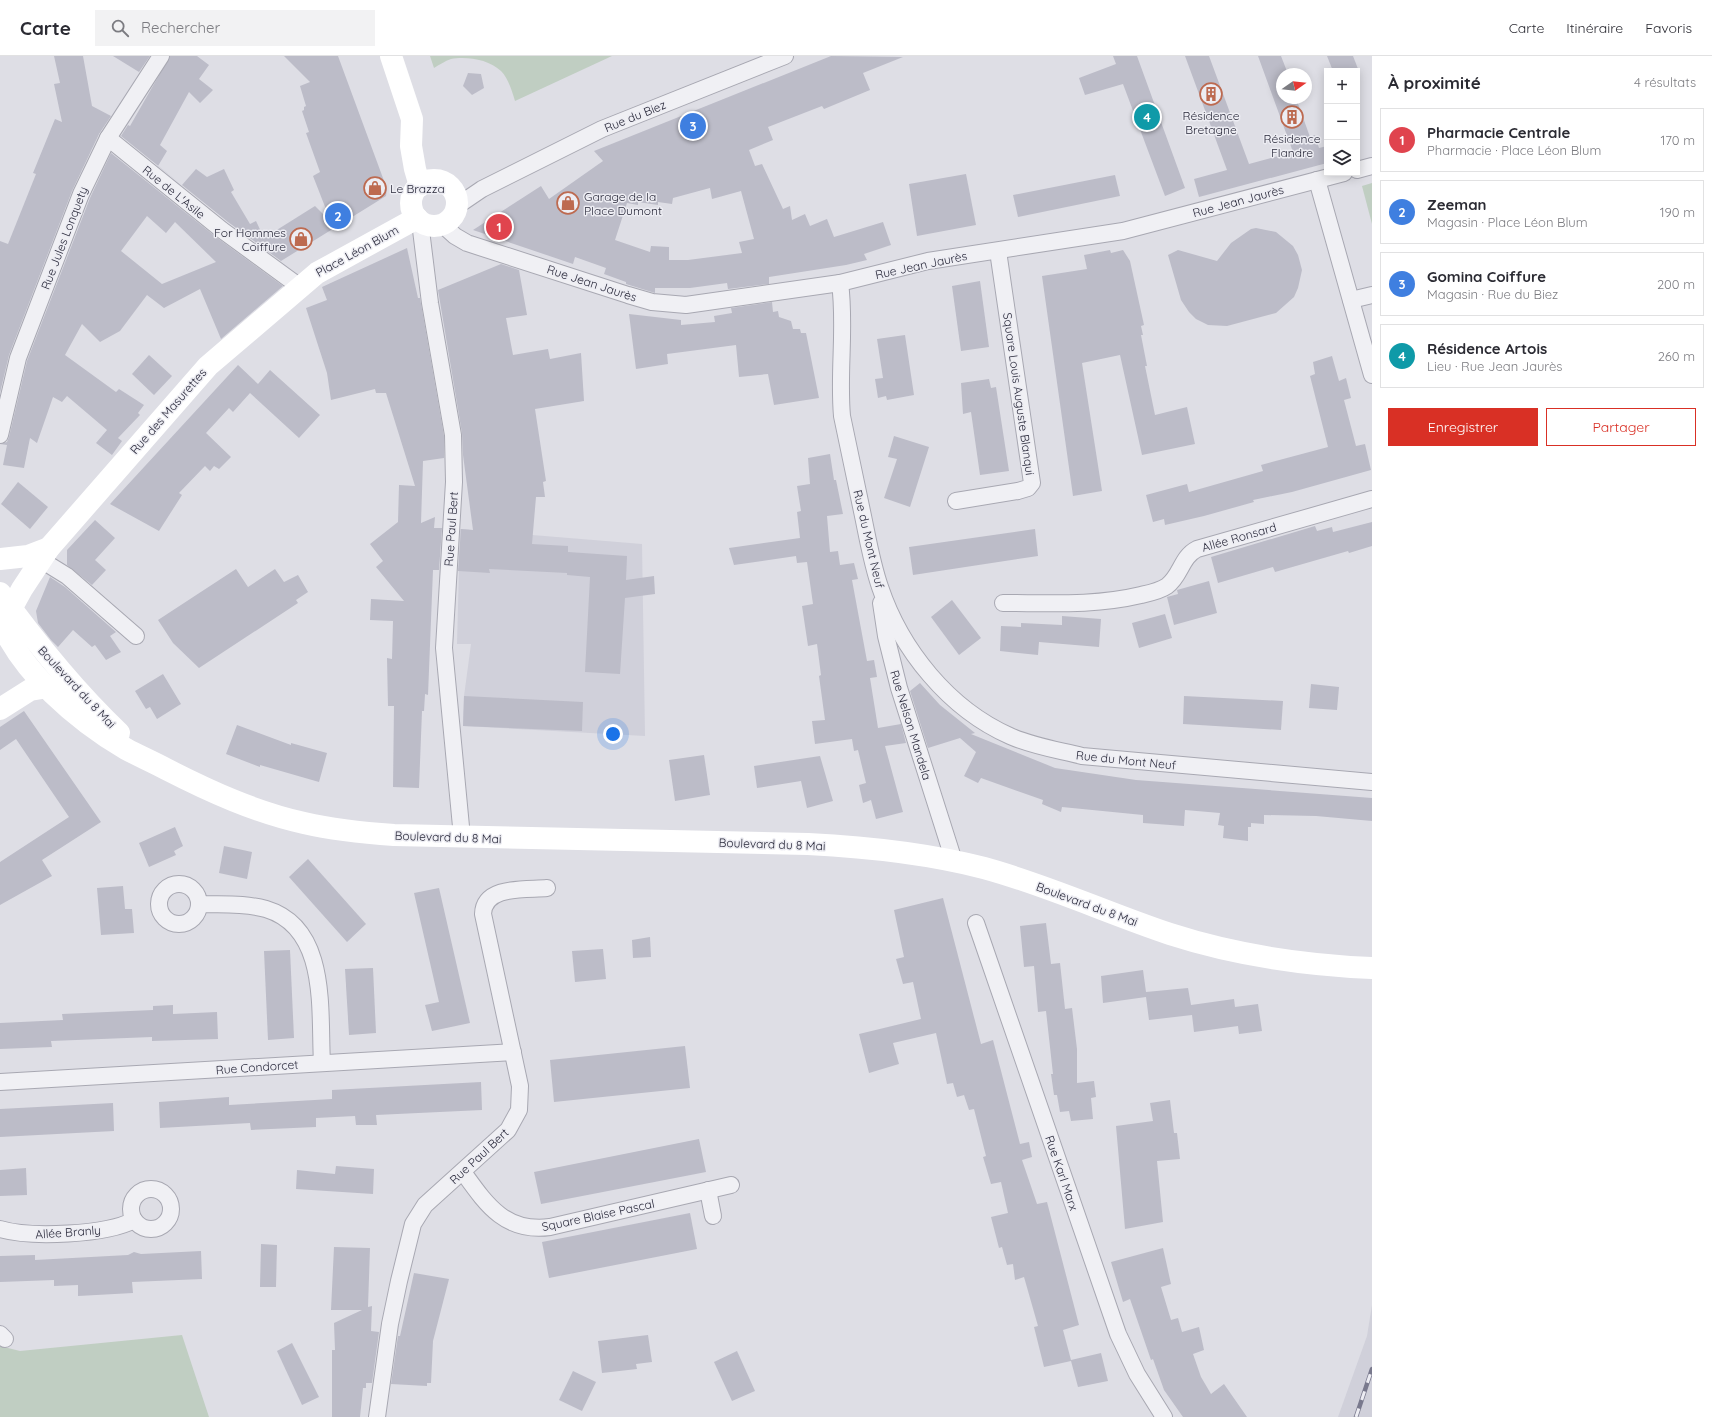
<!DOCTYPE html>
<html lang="fr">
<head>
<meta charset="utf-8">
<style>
  :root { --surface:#fff; --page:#f2f2f3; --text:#2b2b33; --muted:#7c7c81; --line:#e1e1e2; --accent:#d93025 }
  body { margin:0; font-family:Quicksand,sans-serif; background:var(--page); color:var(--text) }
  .controls { position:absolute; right:12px; top:12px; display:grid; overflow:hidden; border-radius:0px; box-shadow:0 2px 10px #0003 }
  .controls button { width:36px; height:36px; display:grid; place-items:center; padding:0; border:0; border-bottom:1px solid var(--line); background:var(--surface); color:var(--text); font:20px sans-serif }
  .compass { position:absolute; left:1276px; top:12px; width:36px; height:36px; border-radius:50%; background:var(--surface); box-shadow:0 2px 10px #0003; rotate:76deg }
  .you { position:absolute; left:613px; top:678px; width:14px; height:14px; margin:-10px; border:3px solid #fff; border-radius:50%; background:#1a73e8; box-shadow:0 0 0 6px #1a73e833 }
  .badge { display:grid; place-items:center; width:26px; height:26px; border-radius:50%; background:var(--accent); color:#fff; font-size:13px; font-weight:700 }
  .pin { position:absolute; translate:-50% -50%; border:2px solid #fff; box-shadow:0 1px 4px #0006 }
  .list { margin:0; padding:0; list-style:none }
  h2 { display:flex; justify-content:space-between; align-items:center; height:52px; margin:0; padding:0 16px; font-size:17px }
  h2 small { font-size:13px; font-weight:400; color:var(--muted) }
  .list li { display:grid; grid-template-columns:26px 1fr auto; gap:12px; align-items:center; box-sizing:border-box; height:64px; margin:0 8px 8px; padding:0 8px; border:1px solid var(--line); border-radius:0px }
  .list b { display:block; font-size:15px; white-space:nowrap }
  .list p { margin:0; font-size:13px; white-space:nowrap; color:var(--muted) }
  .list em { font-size:13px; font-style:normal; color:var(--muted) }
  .actions { display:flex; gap:8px; padding:12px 16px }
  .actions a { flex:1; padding:9px 0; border:1px solid var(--accent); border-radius:0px; text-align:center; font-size:14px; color:var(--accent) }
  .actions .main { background:var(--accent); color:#fff }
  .icon { flex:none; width:22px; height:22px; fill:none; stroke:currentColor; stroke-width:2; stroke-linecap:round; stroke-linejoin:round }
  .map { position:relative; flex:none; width:1372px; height:1361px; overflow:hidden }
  header { display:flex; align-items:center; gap:24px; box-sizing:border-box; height:56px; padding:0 20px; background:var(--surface); border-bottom:1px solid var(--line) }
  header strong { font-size:19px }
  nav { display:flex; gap:22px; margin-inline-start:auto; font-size:14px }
  .search { width:280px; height:36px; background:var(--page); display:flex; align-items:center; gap:10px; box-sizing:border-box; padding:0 14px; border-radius:0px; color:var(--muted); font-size:15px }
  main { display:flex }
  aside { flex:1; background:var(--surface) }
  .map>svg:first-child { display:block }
  .built { fill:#d0d0da }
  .green { fill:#c0cec2 }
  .building { fill:#bcbcc8; fill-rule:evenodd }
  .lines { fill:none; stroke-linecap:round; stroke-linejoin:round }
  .street-casing { stroke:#a8a8b2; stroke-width:18 }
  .street { stroke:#f0f0f4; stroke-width:16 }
  .secondary { stroke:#fff; stroke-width:22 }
  .rail-casing { stroke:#79798d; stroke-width:4.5 }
  .rail { stroke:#ededf3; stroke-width:3; stroke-dasharray:9; stroke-linecap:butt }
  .labels { text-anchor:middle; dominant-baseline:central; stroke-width:3; stroke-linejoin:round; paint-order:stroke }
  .poi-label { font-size:12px; fill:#29293a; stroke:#ededf3 }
  .street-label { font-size:12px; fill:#29293a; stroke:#ededf3 }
</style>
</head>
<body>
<header>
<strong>Carte</strong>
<div class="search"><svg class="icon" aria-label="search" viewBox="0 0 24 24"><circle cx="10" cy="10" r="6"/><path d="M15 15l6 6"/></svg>Rechercher</div>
<nav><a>Carte</a><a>Itinéraire</a><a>Favoris</a></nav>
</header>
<main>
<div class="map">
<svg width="1372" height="1361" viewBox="0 0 1372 1361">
  <rect width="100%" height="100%" fill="#dedee5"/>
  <!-- built -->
  <g class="built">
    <polygon points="460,473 642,488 645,680 463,670 464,640 471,588 457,588"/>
    <polygon points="1372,1249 1372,1361 1338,1361 1367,1280"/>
  </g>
  <!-- green -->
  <g class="green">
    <path d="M430,0H612L515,45C512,35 508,22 501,15C489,3 465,0 451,3C445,5 439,9 434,12Z"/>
    <polygon points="1372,127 1372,168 1362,130"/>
    <polygon points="182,1279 209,1361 0,1361 0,1290 20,1295"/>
  </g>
  <!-- building -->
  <g class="building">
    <polygon points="54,0 83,0 92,50 111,60 99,78 72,135 9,299 0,337 0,185 8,188 36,118 33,117 55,63 62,66 54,28 60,27"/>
    <polygon points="113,0 150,0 139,16"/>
    <polygon points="170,0 197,0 209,9 199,23 213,34 200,47 189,36 160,89 167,95 158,110 182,129 196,113 207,121 224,113 234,134 231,136 250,168 256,165 264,182 315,150 331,166 313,120 320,116 306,77 309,76 302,55 304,54 304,51 306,50 300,30 310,26 284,0 338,0 387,133 386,140 281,205 228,166 121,80 128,69 130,70"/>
    <path d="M831,0L903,1L863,17L870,34L824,53L822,50L768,71L773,84L749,94L755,110L762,108L783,153L790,150L792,164L805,158L810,170L827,163L834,181L883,166L891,189L864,198L867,204L846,209L769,221V228L728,233L727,227L690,232H655V237L626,228V226L604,218L606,212L575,201L573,208L473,174L541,130L549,143L603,105L594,95ZM710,132L712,143L741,135L754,183L739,186L742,197L688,204H669V191L651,190L650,196L615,184L627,147L638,149V146L658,149V146L672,148L673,142Z"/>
    <polygon points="1113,0 1137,0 1185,132 1165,140 1123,28 1085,39 1079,22 1116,8"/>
    <polygon points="1185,0 1209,0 1249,108 1293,96 1258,0 1281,0 1288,18 1282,18 1282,42 1296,42 1310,81 1315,79 1319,92 1327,90 1327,107 1199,141 1194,123 1227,114"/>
    <polygon points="1327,0 1353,0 1360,18 1357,19 1357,15 1333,15"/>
    <polygon points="468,17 481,18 484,32 472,39 463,30"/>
    <path d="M111,97L216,181L283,230L221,283L200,233L164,252L147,239L120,275L100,286L82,268L65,299L116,336L119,333L144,349L138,357L140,359L118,382L122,385L112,399L96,387L107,374L67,340L62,346L53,341L37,387L30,382L24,412L3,409L7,389L0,388L7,386L9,381L27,305L90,142ZM147,160L166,177L175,166L216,206L162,228L121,195Z"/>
    <polygon points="966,118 976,169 917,180 909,128"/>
    <polygon points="1115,119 1120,140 1018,161 1013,139"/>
    <polygon points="1256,172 1276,176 1293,190 1298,199 1302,214 1298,232 1294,241 1276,257 1227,270 1208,269 1196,263 1189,256 1181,244 1168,199 1178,194 1217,205 1231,187 1251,173"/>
    <polygon points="407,192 418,242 420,242 444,380 444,402 423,405 421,467 435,461 434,472 442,472 439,514 433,514 428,639 425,638 424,655 422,655 419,732 393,731 394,650 388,650 387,602 392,603 393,565 370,564 371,543 404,545 376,511 383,505 370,488 398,466 399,429 415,430 386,337 376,337 375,333 331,344 327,317 306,252 327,244 322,231"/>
    <polygon points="1110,194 1111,197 1123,194 1130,205 1144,269 1141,270 1143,279 1141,279 1147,310 1145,310 1155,359 1187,351 1195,388 1142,399 1120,299 1082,307 1102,435 1073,440 1042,220 1087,213 1084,199"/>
    <polygon points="501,208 519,214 527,259 506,262 513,299 548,293 550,303 581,297 584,345 535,353 546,425 543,426 545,441 536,441 532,488 568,490 568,496 627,500 626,524 654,520 655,538 625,542 620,618 585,616 590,521 567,519 567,517 489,513 490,517 458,515 461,473 473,474 463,399 462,377 438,234"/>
    <polygon points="980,225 989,291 961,295 952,230"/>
    <polygon points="772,246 773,256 778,255 779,261 791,265 793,273 800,273 801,277 806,277 819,342 774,349 768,318 739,321 736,289 667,298 668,308 636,313 629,258 681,264 681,269 715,266 714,260 732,257 731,252"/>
    <polygon points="905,279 914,339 887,344 886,340 878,342 875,323 883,322 877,283"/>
    <polygon points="149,299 172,320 154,339 132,318"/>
    <polygon points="1332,300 1339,325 1346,322 1351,342 1344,344 1356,390 1365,388 1371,414 1292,436 1253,444 1254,446 1204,460 1165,469 1164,463 1153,466 1146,439 1187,428 1189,436 1263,415 1261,409 1328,391 1310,320 1315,318 1313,306"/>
    <polygon points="238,309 258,328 270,314 320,359 299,382 250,337 233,356 229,352 206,377 231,401 219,413 214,410 210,415 205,410 179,437 182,439 159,475 110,448"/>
    <polygon points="989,323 991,332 996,331 1009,415 980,419 971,356 963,358 961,327"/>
    <polygon points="894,380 929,391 910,451 884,442 897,403 888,401"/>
    <polygon points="830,398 834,424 836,424 843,458 827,460 830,496 838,495 840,509 854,507 858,523 852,524 867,605 874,604 877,621 870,622 878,672 901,668 906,687 885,690 903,756 876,763 871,744 863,747 859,729 866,727 858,694 854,695 852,683 815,688 812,665 825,664 819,620 821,619 817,588 808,590 802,550 813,548 807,506 797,507 796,500 734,509 729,492 800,482 797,456 801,455 797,430 810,428 808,402"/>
    <polygon points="18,426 48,451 30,473 1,448"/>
    <polygon points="95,464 115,482 95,504 106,514 92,529 67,509 67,494"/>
    <polygon points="1372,466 1372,490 1349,497 1348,495 1275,516 1273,511 1218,527 1211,501 1315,470 1317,475 1332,471 1333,476"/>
    <polygon points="1035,473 1038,500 913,519 909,491"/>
    <polygon points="236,513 248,531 275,513 284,526 298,519 308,536 296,544 298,547 199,612 173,587 158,564"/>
    <polygon points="50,521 65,531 116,576 110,580 121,596 106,604 95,589 92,591 73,574 58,591 51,584 38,567 36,555"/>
    <polygon points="1209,525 1217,557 1174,569 1167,541 1178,538 1177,534"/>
    <polygon points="952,544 981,582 959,599 931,561"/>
    <polygon points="1165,558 1172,582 1139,592 1132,567"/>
    <polygon points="1062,560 1101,563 1099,591 1039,586 1038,599 1000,595 1001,570 1021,571 1021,567 1062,569"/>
    <polygon points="163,618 181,648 157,663 150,651 146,653 135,635"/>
    <polygon points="920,627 940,649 975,677 971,678 1055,712 1136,724 1372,742 1372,765 1316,760 1264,759 1264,768 1251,767 1251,771 1248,771 1248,785 1223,782 1224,770 1218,769 1220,757 1185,754 1184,770 1143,767 1143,759 1062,751 1061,756 1042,748 1043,744 981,722 978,727 964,720 976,696 960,682 928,692 910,635"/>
    <polygon points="1311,628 1339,631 1337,654 1309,652"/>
    <polygon points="464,640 583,646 582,675 463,670"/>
    <polygon points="1184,640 1283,645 1281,674 1183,668"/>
    <polygon points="24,655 101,766 42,804 52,820 0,849 0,806 69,761 16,683 0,694 0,671"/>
    <polygon points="237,669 291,689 291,687 327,697 319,726 260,709 260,711 226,698"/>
    <polygon points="704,699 710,739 675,745 669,704"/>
    <polygon points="820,700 833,745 807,752 801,725 757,732 754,710"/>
    <polygon points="175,771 183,790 174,795 176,799 149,811 139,787"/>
    <polygon points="224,790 252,796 247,823 219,817"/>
    <polygon points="308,803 366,868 347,886 289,821"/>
    <polygon points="123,830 125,853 132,853 134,877 101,879 97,832"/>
    <polygon points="439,832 470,967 432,975 425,949 439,946 414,837"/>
    <polygon points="943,842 981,988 993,984 1020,1088 1029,1086 1032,1101 1022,1104 1037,1148 1047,1146 1079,1269 1063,1274 1071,1304 1101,1297 1108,1325 1078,1331 1071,1305 1044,1311 1034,1271 1038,1270 1024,1221 1015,1224 1013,1208 1007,1209 1002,1191 999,1192 991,1161 1008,1157 1001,1126 991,1128 983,1101 986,1100 974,1053 969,1054 964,1039 957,1041 953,1027 947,1028 936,977 893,987 899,1008 869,1017 859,978 921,963 913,926 903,928 896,903 904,901 894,854"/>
    <polygon points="1046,867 1051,908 1060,907 1065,953 1072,952 1077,993 1077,1027 1094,1025 1096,1041 1091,1042 1093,1063 1071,1065 1069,1055 1060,1056 1057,1039 1054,1039 1051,1018 1053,1018 1046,955 1038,956 1034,910 1024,911 1020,870"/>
    <polygon points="650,881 651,901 633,902 632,884"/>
    <polygon points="603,893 606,923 575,926 572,895"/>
    <polygon points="290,894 294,982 268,984 264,895"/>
    <polygon points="373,912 376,977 349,979 345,913"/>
    <polygon points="1143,914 1146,936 1188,932 1191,949 1234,943 1235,951 1258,948 1262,975 1239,978 1238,970 1194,976 1192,959 1149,964 1146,941 1103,947 1101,920"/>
    <polygon points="173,949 173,958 217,956 218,983 152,985 152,981 51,985 52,991 0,993 0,967 63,964 62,958 153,954 153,950"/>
    <polygon points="685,990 690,1032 554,1046 550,1004"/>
    <polygon points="481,1026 482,1054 376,1059 377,1069 356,1069 355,1060 316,1062 316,1071 251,1074 250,1067 160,1072 159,1046 229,1041 229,1049 332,1043 332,1034"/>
    <polygon points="1170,1044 1174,1077 1177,1077 1180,1103 1157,1105 1163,1166 1125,1173 1116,1070 1153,1065 1150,1047"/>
    <polygon points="113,1047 114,1075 0,1081 0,1053"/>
    <polygon points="699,1083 706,1116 541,1148 534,1116"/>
    <polygon points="336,1110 374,1113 373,1138 296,1133 297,1114 335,1118"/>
    <polygon points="26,1112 27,1139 0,1140 0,1114"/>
    <polygon points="690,1157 697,1193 549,1222 542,1186"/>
    <polygon points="261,1188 277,1189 276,1231 260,1231"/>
    <polygon points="334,1191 370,1192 368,1251 372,1250 371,1275 379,1276 372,1327 366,1327 366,1332 363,1332 360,1361 332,1361 332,1294 335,1294 334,1267 362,1254 331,1254"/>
    <polygon points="1163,1192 1171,1228 1161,1231 1171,1264 1178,1262 1182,1276 1199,1271 1204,1294 1193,1298 1201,1321 1211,1338 1224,1328 1247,1361 1183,1361 1164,1334 1153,1303 1151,1304 1130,1243 1123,1246 1111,1206"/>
    <polygon points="201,1195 202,1223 132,1226 133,1237 78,1240 78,1229 54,1230 54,1224 0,1226 0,1200 35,1199 35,1204 128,1199 134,1196 141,1198"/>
    <polygon points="414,1217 449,1223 433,1285 431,1327 427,1327 427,1330 391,1328 398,1280 400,1280"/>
    <polygon points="648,1279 652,1306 636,1308 637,1313 602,1317 598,1285"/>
    <polygon points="292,1287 319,1341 302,1349 277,1295"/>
    <polygon points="737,1295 755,1335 732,1345 714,1306"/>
    <polygon points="573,1315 596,1326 582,1355 559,1344"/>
  </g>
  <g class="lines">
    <!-- street casing -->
    <g class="street-casing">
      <g id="street">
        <polyline points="108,82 222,174 300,231"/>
        <polyline points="1357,114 1372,110"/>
        <polyline points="1317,124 1372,319"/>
        <polyline points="457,150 482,133 602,73 785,0"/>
        <polyline points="420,166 430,247 453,379 454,426 444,592 462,781"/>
        <polyline points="443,169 455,180 467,187 628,239 652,246 686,249 840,227 928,205 1123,175 1344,117"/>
        <path d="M840,227C846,271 838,316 842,360C849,393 856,427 863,460C868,484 872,508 880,531C901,594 949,653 1010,680C1032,690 1058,694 1082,700L1372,726"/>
        <polyline points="1351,244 1372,239"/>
        <polyline points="0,379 18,302 81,138 108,82 161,0"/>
        <polyline points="956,445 1018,435 1028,432 1032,427 998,195"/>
        <polyline points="33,499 67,520 136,580"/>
        <polyline points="881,547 886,580 899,632 954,805"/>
        <path d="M1003,547C1049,547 1095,550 1141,539C1150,537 1160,535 1167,530C1181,520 1181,501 1197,493L1372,443"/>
        <circle cx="179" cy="848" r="20"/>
        <path d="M199,848C221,849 245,847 266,853C329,872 319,955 322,1007"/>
        <polyline points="976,867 1118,1278 1137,1318 1164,1361"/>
        <polyline points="0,1026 513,996"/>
        <path d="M463,1116C486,1148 505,1177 550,1171L731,1129"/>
        <circle cx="151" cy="1153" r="20"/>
        <polyline points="708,1134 713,1160"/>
        <path d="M0,1173C30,1182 107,1179 134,1164"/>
        <polyline points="0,1278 5,1283"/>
        <path d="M377,1361L390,1268L399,1225L413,1168L425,1149L508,1074L519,1054L520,1030L483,858C484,829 526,834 547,832"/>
      </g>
    </g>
    <!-- street -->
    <use href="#street" class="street"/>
    <!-- secondary -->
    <g class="secondary">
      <polyline points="391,0 412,63 411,90 415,113 420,130"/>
      <circle cx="434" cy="147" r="23"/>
      <polyline points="0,503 28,500 49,492"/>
      <path d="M0,537C36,587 74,634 119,677"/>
      <path d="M0,564C22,617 77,664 126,693C139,700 153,706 166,713C211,736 255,756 304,767C334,774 364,777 394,779L808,788C868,791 926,797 984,812C1047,829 1107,857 1170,878C1235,899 1304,909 1372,912"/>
      <polyline points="0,573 22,533 49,492 208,310 317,217 417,162"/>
      <polyline points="0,653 30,634 48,631"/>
    </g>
    <!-- rail casing -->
    <g class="rail-casing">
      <polyline id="rail" points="1356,1361 1372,1313"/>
    </g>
    <!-- rail -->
    <use href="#rail" class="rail"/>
  </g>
  <!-- icons -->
  <defs>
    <g id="building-ring" transform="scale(1.15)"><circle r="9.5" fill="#ededf3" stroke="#bd6a50" stroke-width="1.5"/><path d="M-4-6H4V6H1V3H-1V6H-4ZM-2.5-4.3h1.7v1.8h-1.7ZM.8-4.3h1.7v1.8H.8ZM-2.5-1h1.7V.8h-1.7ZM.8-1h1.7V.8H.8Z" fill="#bd6a50"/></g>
    <g id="shop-ring" transform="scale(1.15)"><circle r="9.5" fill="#ededf3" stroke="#bd6a50" stroke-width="1.5"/><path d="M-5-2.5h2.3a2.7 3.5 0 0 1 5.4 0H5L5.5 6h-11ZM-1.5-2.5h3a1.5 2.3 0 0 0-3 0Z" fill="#bd6a50"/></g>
  </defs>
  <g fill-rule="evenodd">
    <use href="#building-ring" x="1211" y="38"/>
    <use href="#building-ring" x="1292" y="61"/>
    <use href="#shop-ring" x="375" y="132"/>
    <use href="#shop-ring" x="568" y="147"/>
    <use href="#shop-ring" x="301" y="183"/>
  </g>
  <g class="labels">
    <!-- poi labels -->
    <g class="poi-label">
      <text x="1211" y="59">Résidence<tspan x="1211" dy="14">Bretagne</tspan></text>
      <text x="1292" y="82">Résidence<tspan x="1292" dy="14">Flandre</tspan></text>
      <text x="390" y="132" text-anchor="start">Le Brazza</text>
      <text x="584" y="140" text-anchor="start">Garage de la<tspan x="584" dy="14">Place Dumont</tspan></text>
      <text x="286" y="176" text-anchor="end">For Hommes<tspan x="286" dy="14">Coiffure</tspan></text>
    </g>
    <!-- street labels -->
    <g class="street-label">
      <text transform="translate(635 60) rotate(-22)">Rue du Biez</text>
      <text transform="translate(174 136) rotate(39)">Rue de L'Asile</text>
      <text transform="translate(1238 145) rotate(-15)">Rue Jean Jaurès</text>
      <text transform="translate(64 182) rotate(-69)">Rue Jules Lonquety</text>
      <text transform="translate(357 195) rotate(-29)">Place Léon Blum</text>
      <text transform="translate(921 209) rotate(-12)">Rue Jean Jaurès</text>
      <text transform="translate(592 227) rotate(18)">Rue Jean Jaurès</text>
      <text transform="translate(1019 338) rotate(82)">Square Louis Auguste Blanqui</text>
      <text transform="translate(168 355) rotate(-49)">Rue des Masurettes</text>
      <text transform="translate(451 473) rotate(-86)">Rue Paul Bert</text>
      <text transform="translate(1239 481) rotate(-16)">Allée Ronsard</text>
      <text transform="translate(869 483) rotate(77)">Rue du Mont Neuf</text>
      <text transform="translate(77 631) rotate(47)">Boulevard du 8 Mai</text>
      <text transform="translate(911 669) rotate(73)">Rue Nelson Mandela</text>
      <text transform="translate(1126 704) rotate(6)">Rue du Mont Neuf</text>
      <text transform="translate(448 781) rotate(2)">Boulevard du 8 Mai</text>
      <text transform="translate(772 788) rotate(2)">Boulevard du 8 Mai</text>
      <text transform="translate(1087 848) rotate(20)">Boulevard du 8 Mai</text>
      <text transform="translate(257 1011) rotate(-4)">Rue Condorcet</text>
      <text transform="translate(479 1100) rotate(-43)">Rue Paul Bert</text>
      <text transform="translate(1062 1117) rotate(71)">Rue Karl Marx</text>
      <text transform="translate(598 1159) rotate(-12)">Square Blaise Pascal</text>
      <text transform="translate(68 1176) rotate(-4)">Allée Branly</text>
    </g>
  </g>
</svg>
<div class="controls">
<button>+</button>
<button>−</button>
<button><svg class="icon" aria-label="layers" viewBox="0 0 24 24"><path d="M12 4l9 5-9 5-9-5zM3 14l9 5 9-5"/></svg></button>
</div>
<svg class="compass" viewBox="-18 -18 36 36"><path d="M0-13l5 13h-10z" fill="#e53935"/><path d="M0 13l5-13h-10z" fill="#7c7c81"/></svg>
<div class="you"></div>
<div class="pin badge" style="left:499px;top:171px;background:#e0444e">1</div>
<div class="pin badge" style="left:338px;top:160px;background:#3f7fe0">2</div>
<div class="pin badge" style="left:693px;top:70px;background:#3f7fe0">3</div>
<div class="pin badge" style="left:1147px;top:61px;background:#0f9aa8">4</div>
</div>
<aside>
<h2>À proximité<small>4 résultats</small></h2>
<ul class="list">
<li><span class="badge" style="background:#e0444e">1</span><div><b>Pharmacie Centrale</b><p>Pharmacie · Place Léon Blum</p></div><em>170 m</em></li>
<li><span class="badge" style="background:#3f7fe0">2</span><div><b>Zeeman</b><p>Magasin · Place Léon Blum</p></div><em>190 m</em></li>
<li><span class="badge" style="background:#3f7fe0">3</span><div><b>Gomina Coiffure</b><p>Magasin · Rue du Biez</p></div><em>200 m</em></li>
<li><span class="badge" style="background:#0f9aa8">4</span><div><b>Résidence Artois</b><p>Lieu · Rue Jean Jaurès</p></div><em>260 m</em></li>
</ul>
<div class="actions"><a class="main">Enregistrer</a><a>Partager</a></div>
</aside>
</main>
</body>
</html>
